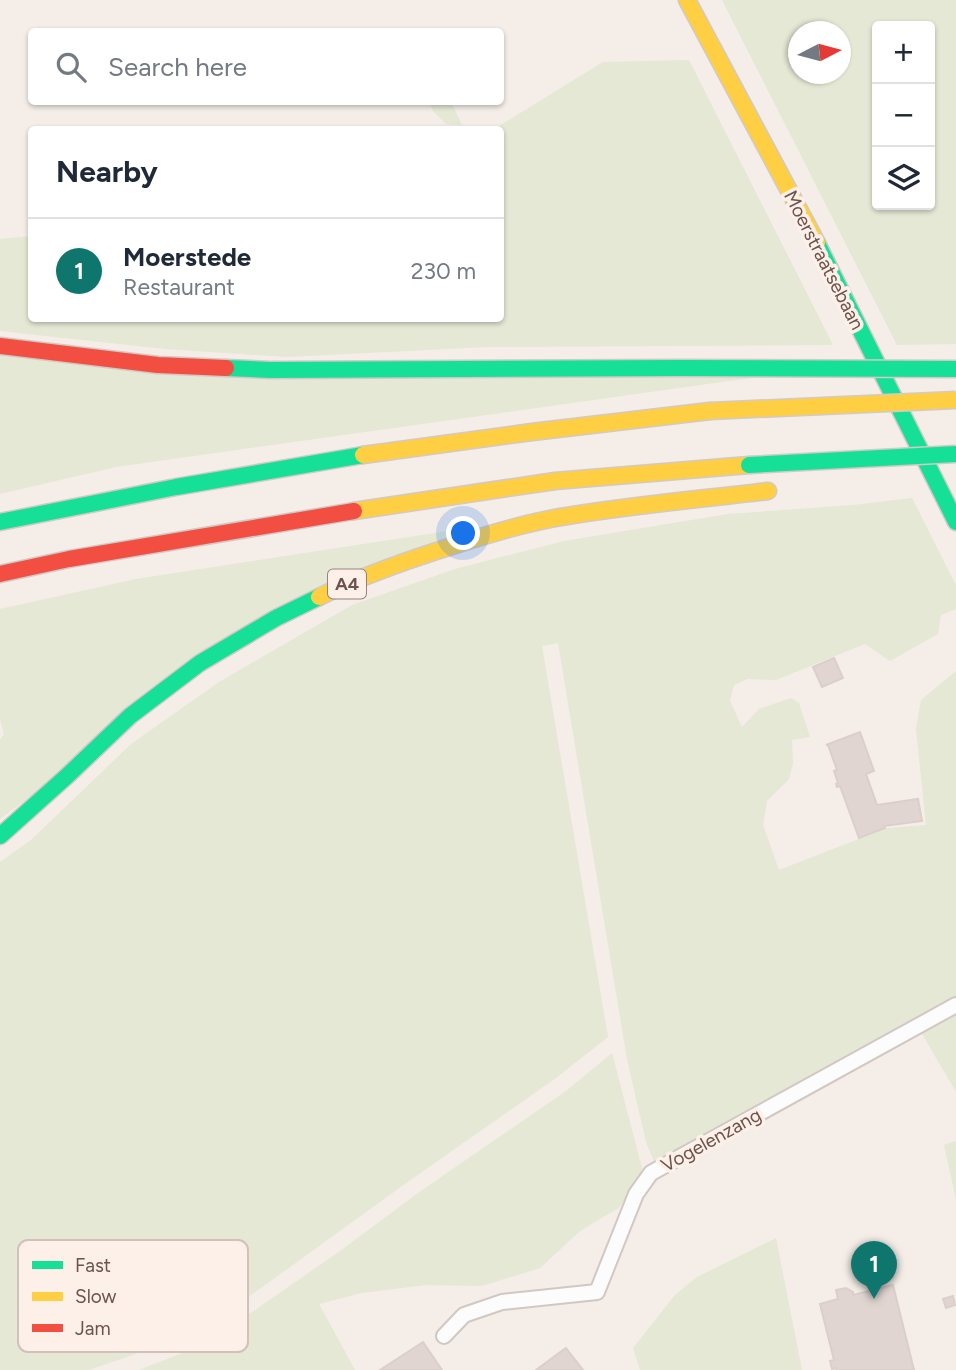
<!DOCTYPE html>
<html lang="en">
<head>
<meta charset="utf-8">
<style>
  :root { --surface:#fff; --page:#f6f6f7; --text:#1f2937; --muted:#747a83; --line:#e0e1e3; --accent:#0f766e }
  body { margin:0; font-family:Figtree,sans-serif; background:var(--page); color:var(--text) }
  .controls { position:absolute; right:21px; top:21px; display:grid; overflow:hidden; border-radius:7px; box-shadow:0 2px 5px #0004 }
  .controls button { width:63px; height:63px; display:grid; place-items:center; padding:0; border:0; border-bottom:2px solid var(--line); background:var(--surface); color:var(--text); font:35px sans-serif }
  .compass { position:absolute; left:788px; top:21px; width:63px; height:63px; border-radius:50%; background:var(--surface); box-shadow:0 2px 5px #0004; rotate:84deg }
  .you { position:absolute; left:464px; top:534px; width:24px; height:24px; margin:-18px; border:5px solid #fff; border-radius:50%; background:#1a73e8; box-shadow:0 0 0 10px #1a73e833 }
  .badge { display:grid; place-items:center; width:46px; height:46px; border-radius:50%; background:var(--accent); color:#fff; font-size:23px; font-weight:700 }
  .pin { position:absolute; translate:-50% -58px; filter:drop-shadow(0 2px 4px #0008) }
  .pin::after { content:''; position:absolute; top:37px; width:24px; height:21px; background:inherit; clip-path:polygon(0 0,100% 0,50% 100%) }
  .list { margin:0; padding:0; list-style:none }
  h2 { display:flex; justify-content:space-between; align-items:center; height:91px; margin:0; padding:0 28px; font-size:30px }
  h2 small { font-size:23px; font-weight:400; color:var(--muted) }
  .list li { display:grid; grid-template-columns:46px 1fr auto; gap:21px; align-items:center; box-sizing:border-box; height:105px; padding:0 28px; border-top:2px solid var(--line) }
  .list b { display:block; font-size:26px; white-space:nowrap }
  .list p { margin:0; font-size:23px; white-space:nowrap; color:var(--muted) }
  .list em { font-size:23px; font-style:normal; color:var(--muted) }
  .icon { flex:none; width:38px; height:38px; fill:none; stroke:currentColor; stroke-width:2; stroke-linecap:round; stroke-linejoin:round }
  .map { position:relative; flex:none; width:956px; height:1370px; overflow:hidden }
  .search { position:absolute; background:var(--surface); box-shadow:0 2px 5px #0004; left:28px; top:28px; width:476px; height:77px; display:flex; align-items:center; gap:18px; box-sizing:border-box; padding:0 24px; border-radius:7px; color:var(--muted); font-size:26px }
  .panel { position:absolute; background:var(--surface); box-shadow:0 2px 5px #0004; left:28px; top:126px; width:476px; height:196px; border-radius:7px }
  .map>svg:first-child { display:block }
  .green { fill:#e4e8d4; fill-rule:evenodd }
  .building { fill:#e0d5d1; stroke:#dccfcb; stroke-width:2 }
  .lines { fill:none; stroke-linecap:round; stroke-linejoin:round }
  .lane-casing { stroke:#d1c8c4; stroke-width:18 }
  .fast-casing { stroke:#d2c9c5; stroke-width:19 }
  .slow-casing { stroke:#d2c9c5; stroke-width:19 }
  .jam-casing { stroke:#d2c9c5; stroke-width:19 }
  .lane { stroke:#fdfcfc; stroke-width:14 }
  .fast { stroke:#16e098; stroke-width:16 }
  .slow { stroke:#ffcf43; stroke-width:16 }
  .jam { stroke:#f24e42; stroke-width:16 }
  .fast-bridge-casing { stroke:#d3c9c6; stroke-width:19; stroke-linecap:butt }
  .slow-bridge-casing { stroke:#d3c9c6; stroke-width:19; stroke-linecap:butt }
  .fast-bridge { stroke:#16e098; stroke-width:16 }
  .slow-bridge { stroke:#ffcf43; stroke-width:16 }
  .labels { text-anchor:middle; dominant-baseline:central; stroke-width:7; stroke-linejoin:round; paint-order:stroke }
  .shield { fill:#fcf0e9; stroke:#98817c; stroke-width:2 }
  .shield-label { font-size:18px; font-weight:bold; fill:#6d524d }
  .street-label { font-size:19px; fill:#6d524d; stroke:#fcf0e9 }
  .key { fill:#fcf0e9; stroke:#d1c1ba; stroke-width:2 }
  .key-label { font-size:19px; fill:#6d524d }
</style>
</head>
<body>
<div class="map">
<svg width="956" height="1370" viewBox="0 0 956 1370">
  <rect width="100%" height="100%" fill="#f4ede8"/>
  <!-- green -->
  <g class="green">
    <path d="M722,0H956V344L897,345ZM877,26H930V205H877ZM799,32H841V74H799Z"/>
    <polygon points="689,60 833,345 487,347 287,357 165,349 0,331 0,239 31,236 32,318 500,318 500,130 494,129 603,62"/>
    <polygon points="429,102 451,102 462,125 446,124 433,111"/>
    <polygon points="0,354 771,375 116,467 0,494"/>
    <polygon points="912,498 956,585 956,609 941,615 938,634 890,661 865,644 776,680 747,679 734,685 730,701 742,727 759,709 791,698 799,703 810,737 792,740 793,764 789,779 767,801 763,825 779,870 887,828 926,825 916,729 921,700 956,671 956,996 655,1164 646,1142 627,1059 558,643 542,646 608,1037 556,1078 409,1181 207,1327 144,1351 89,1370 0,1370 0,862 31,840 131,744 219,682 352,605 455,569 564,541 728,514 853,505"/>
    <polygon points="481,526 298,598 0,819 0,740 4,734 0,719 0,609 136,579"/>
    <polygon points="956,1014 956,1092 921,1032"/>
    <polygon points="612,1053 643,1172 620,1207 580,1231 540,1268 482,1286 426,1285 361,1293 319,1304 355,1370 139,1370 213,1341 242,1319 340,1251 418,1193 566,1091"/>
    <polygon points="956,1141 956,1199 944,1145"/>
    <polygon points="776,1238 802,1370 640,1370 633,1348 675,1295 697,1277"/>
  </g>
  <!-- building -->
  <g class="building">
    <polygon points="834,658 843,678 822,687 813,667"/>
    <polygon points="860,732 874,771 866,774 877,805 918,799 922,821 884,826 885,828 859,838 840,786 837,787 836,784 838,783 834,771 837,770 828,745 826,745"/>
    <polygon points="893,1285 914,1370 837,1370 836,1368 832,1369 830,1361 834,1360 820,1304 838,1299 836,1290 846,1288 853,1292 853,1295"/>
    <polygon points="953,1296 955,1305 946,1308 943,1299"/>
    <polygon points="423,1342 442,1370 380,1370"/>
    <polygon points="566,1348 583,1370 536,1370"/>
  </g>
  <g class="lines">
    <!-- lane casing -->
    <g class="lane-casing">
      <polyline id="lane" points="444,1336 464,1315 502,1302 597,1292 636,1194 651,1173 956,1005"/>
    </g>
    <!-- fast casing -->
    <g class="fast-casing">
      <g id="fast">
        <polyline points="817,243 956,522"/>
        <polyline points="226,368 270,370 679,368"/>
        <polyline points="0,522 176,487 363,455"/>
        <polyline points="0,836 67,776 130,716 200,663 276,618 319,597"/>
      </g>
    </g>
    <!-- slow casing -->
    <g class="slow-casing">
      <g id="slow">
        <polyline points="687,0 817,243"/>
        <polyline points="363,455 532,432 710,411"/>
        <polyline points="354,511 555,481 749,465"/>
        <path d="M319,597C361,576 405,561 449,547C487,535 527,522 567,516C634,505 701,499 768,491"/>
      </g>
    </g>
    <!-- jam casing -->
    <g class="jam-casing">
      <g id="jam">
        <polyline points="0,346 158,365 226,368"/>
        <polyline points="0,574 69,559 354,511"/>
      </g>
    </g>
    <!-- lane -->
    <use href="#lane" class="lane"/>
    <!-- fast -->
    <use href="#fast" class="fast"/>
    <!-- slow -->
    <use href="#slow" class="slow"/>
    <!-- jam -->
    <use href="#jam" class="jam"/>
    <!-- fast-bridge casing -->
    <g class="fast-bridge-casing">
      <g id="fast-bridge">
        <polyline points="679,368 956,369"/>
        <polyline points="749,465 956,454"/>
      </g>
    </g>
    <!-- slow-bridge casing -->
    <g class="slow-bridge-casing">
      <polyline id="slow-bridge" points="710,411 956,400"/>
    </g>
    <!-- fast-bridge -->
    <use href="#fast-bridge" class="fast-bridge"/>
    <!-- slow-bridge -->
    <use href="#slow-bridge" class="slow-bridge"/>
  </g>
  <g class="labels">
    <!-- shield labels -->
    <rect class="shield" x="328" y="569.5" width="38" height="29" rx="5"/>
    <g class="shield-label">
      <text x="347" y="584">A4</text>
    </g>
    <!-- street labels -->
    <g class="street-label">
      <text transform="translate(824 260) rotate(63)">Moerstraatsebaan</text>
      <text transform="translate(711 1140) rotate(-29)">Vogelenzang</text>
    </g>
  </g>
  <!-- legend -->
  <rect x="18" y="1240" width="230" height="112" rx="10" class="key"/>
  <rect x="32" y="1261" width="31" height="8" fill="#16e098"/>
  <rect x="32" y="1292" width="31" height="9" fill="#ffcf43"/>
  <rect x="32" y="1324" width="31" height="8" fill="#f24e42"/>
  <g class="key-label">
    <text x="75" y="1272">Fast</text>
    <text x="75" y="1303">Slow</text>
    <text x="75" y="1335">Jam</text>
  </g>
</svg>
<div class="controls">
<button>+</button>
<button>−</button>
<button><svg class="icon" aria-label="layers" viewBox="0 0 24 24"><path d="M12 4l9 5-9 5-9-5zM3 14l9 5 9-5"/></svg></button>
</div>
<svg class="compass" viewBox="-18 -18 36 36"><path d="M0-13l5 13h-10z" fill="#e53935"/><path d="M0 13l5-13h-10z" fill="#747a83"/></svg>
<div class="you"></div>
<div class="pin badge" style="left:874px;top:1299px">1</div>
<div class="search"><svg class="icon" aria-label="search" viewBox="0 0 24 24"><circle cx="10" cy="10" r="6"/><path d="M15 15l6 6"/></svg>Search here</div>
<section class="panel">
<h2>Nearby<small></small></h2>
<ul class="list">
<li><span class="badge">1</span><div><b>Moerstede</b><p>Restaurant</p></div><em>230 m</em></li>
</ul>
</section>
</div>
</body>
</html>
